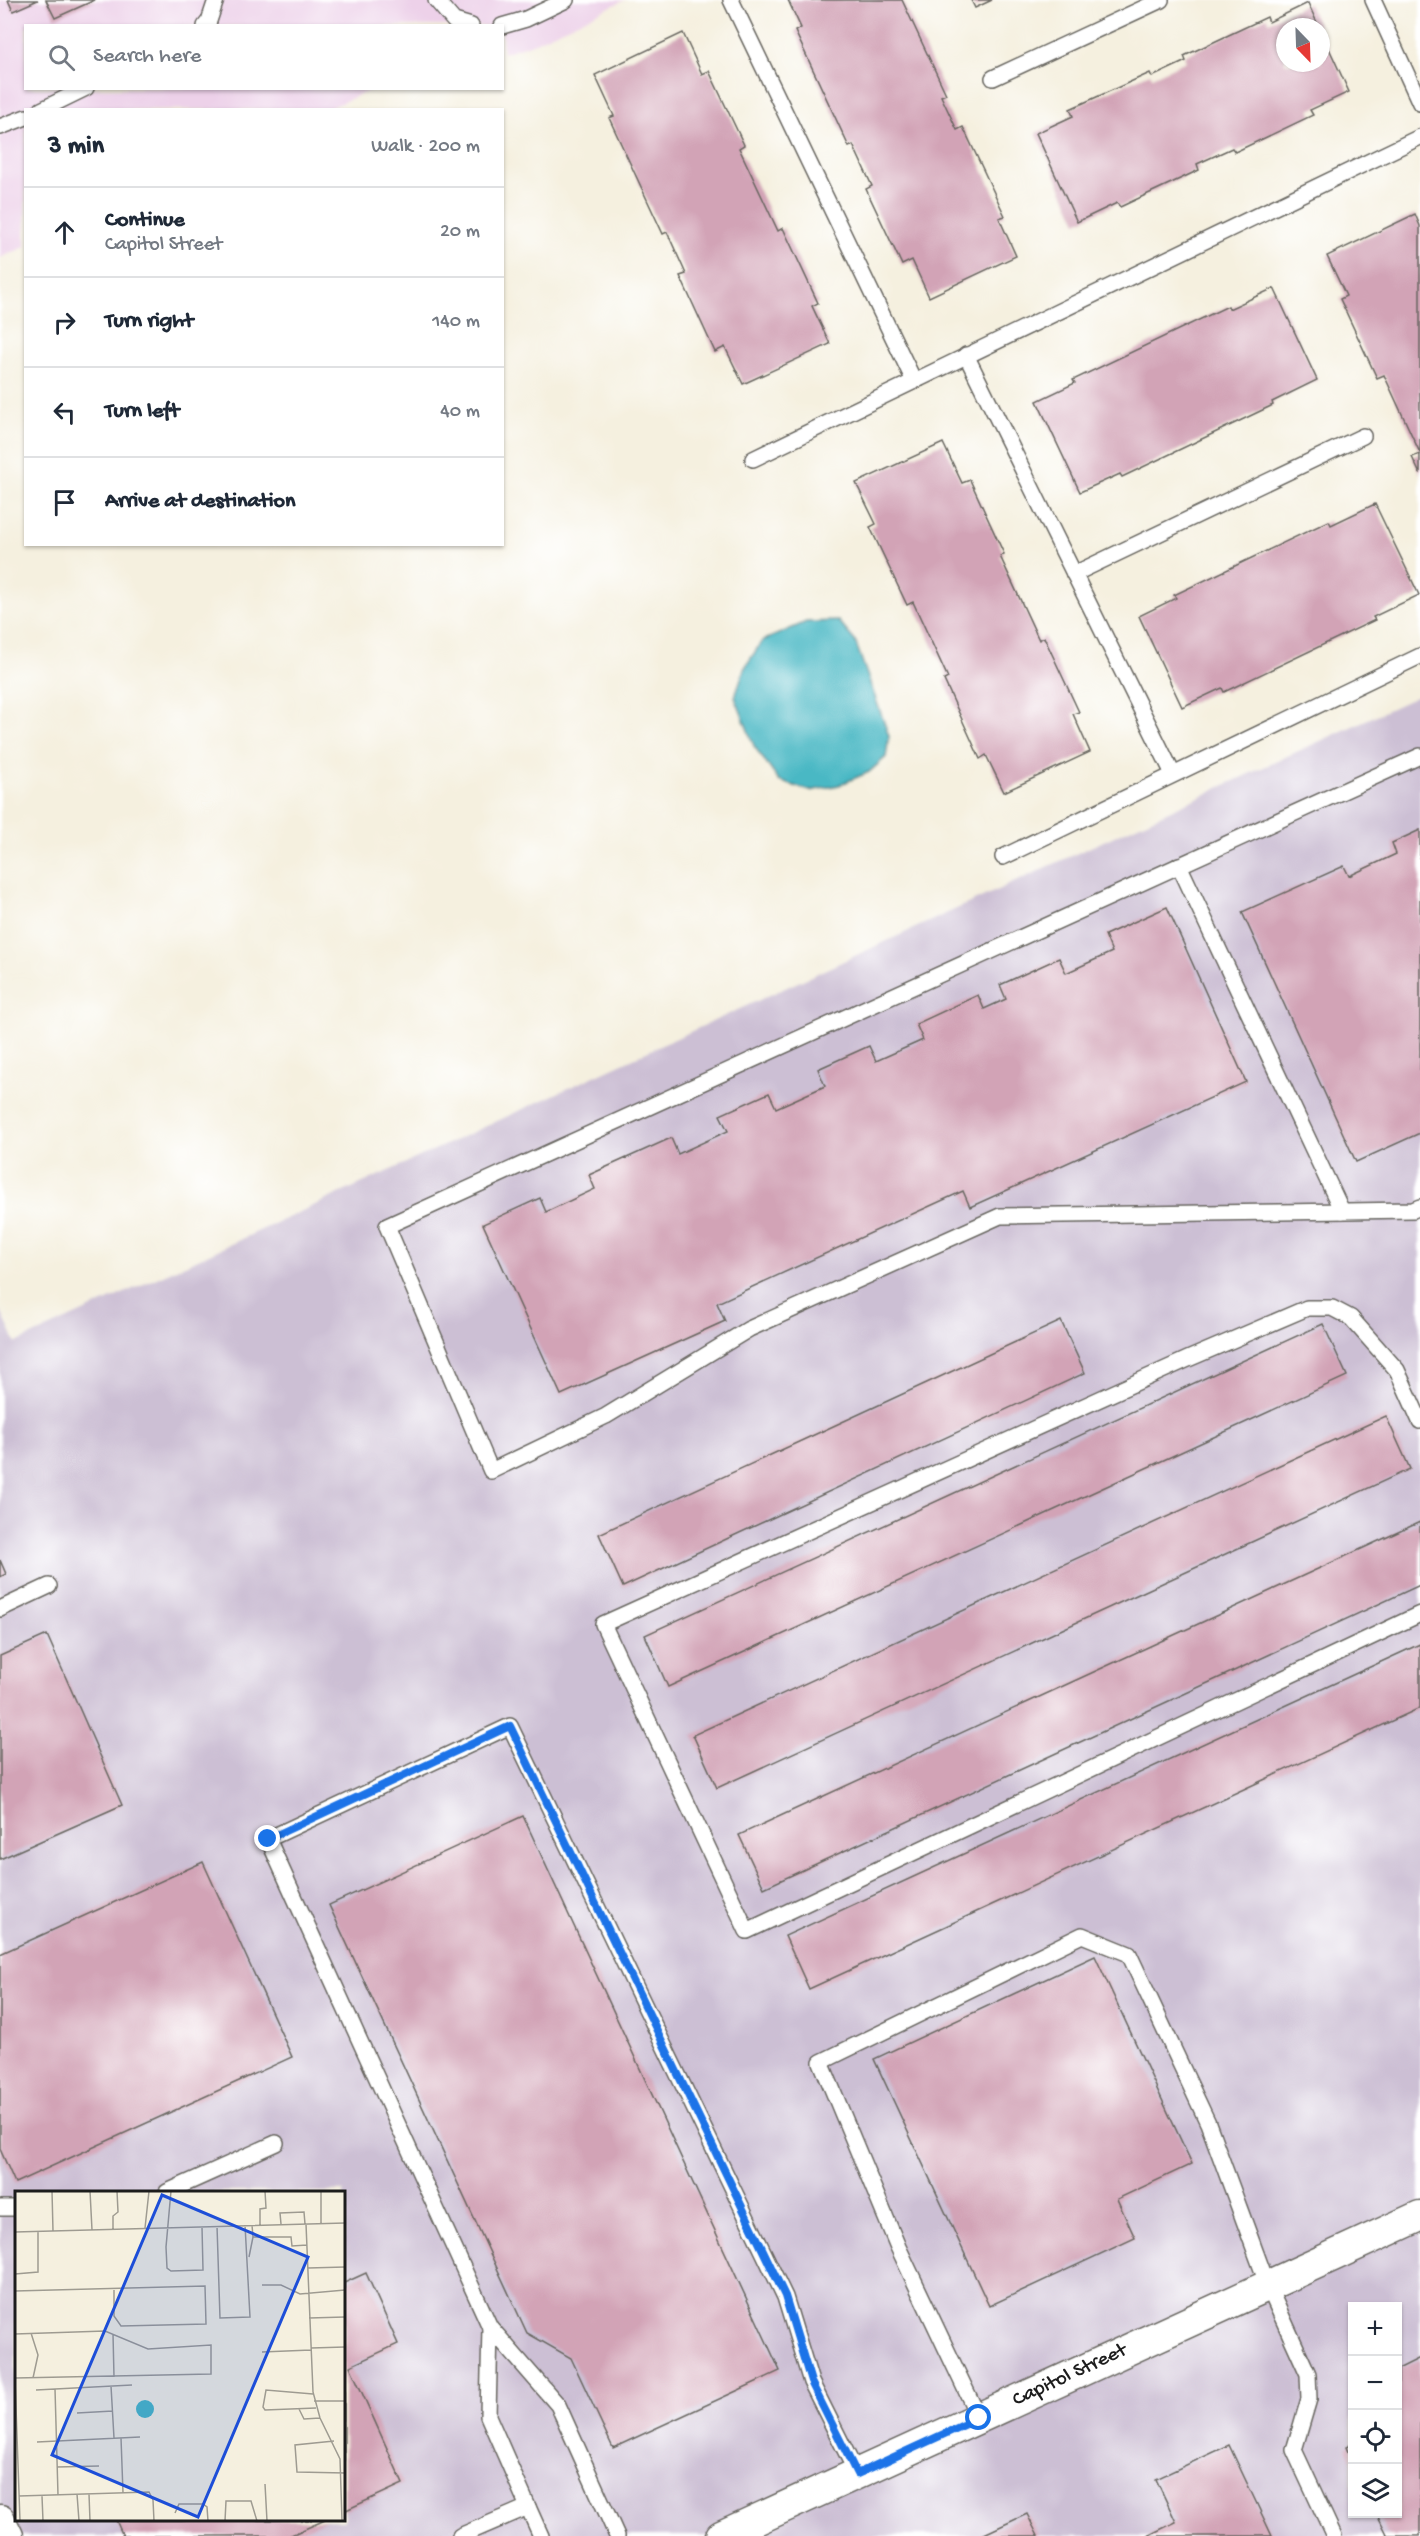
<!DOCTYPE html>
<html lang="en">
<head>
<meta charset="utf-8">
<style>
  :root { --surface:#fff; --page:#f6f6f7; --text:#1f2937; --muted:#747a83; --line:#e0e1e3 }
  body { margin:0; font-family:"Gochi Hand",sans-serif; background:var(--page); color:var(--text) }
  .controls { position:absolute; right:18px; bottom:18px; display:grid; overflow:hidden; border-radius:0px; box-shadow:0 2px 4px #0004 }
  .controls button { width:54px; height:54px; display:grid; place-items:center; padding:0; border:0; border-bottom:2px solid var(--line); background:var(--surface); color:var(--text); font:30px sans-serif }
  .compass { position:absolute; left:1276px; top:18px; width:54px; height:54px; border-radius:50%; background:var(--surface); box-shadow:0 2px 4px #0004; rotate:157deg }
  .stop { position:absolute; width:18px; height:18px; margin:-14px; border:4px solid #1a73e8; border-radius:50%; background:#fff }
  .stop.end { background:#1a73e8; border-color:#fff; box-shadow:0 2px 6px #0008 }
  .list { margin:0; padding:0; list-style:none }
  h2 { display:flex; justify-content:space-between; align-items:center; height:78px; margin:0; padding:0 24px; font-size:26px }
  h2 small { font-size:20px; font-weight:400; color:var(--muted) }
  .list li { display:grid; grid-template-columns:39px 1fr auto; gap:18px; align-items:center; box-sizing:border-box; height:90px; padding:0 24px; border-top:2px solid var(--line) }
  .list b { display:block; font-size:22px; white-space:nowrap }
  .list p { margin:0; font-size:20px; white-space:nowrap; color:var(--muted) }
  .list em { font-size:20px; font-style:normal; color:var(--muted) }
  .icon { flex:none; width:33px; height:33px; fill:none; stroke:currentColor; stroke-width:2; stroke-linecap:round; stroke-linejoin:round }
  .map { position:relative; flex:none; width:1420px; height:2536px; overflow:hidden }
  .search { position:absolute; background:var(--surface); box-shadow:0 2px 4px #0004; left:24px; top:24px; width:480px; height:66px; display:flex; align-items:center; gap:15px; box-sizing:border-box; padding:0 21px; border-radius:0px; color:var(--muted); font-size:22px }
  .panel { position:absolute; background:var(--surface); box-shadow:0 2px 4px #0004; left:24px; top:108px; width:480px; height:438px; border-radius:0px }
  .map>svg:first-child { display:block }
  .built { fill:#edd1e9 }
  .industrial { fill:#ccbfd4; fill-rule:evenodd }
  .water { fill:#4ab8c4; stroke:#336a70; stroke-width:1.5 }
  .building { fill:#d2a3b6 }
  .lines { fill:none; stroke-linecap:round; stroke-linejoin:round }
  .service-casing { stroke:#686660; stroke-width:18 }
  .minor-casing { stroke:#686660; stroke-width:33 }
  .service { stroke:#fff; stroke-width:15 }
  .minor { stroke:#fff; stroke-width:30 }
  .route { stroke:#1a73e8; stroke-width:8 }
  .labels { text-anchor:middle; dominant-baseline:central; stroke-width:4.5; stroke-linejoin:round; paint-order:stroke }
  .street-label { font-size:21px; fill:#1c1c1c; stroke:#fff }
  .inset-road { fill:none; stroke:#9e9b91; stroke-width:1.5 }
  .view { fill:#1d4ed8; fill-opacity:0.15; stroke:#1d4ed8; stroke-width:3 }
  .inset-edge { fill:none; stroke:#1c1c1c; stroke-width:3 }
</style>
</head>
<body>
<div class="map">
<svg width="1420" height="2536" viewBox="0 0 1420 2536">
  <rect width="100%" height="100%" fill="#fff"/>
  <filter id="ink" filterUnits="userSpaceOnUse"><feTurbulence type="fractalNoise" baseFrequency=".0167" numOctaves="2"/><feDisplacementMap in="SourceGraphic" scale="12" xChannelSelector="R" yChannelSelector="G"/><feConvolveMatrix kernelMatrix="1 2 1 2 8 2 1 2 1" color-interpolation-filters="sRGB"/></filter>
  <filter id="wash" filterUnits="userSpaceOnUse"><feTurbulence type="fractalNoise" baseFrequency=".008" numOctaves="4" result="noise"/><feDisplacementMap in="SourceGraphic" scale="24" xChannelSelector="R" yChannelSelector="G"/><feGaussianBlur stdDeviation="1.35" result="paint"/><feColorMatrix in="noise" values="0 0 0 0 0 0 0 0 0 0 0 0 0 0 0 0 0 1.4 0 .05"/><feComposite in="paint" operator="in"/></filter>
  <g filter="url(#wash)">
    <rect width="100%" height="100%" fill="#f5f0df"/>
    <!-- built -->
    <polygon class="built" points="0,0 625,0 533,43 503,53 502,26 26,26 26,88 373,89 327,109 26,110 25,247 0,258"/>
    <!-- industrial -->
    <path class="industrial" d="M1420,695V2536H0V1310L16,1343ZM16,2192H344V2520H16ZM1352,2306H1398V2514H1352Z"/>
    <!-- water -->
    <polygon class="water" points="838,621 855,641 889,736 886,757 869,772 839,785 810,791 779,781 754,746 735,697 744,669 762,641 806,622"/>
    <g id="blocks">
      <!-- building -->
      <g class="building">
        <polygon points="8,0 38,0 13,11"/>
        <polygon points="46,0 95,0 55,18"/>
        <polygon points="788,0 902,0 946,94 941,96 957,130 963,127 1005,216 999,218 1016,256 929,297 912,260 902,265 866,189 872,186 853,145 849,147 795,31 801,28"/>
        <polygon points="971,0 992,0 975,8"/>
        <polygon points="1308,3 1319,27 1285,27 1285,63 1321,63 1321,31 1349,92 1310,110 1313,115 1235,152 1232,148 1197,164 1199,170 1120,207 1117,203 1077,222 1036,133 1073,116 1070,109 1150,73 1152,77 1186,61 1184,56 1267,17 1269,22"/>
        <polygon points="683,33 702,74 709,71 744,145 739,148 778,231 783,228 818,303 812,306 830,344 743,384 725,347 715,352 680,276 686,274 667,232 663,234 609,118 614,116 595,75"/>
        <polygon points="1415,214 1420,226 1420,453 1384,375 1377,378 1340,299 1346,296 1327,256"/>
        <polygon points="1274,288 1317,380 1272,402 1273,405 1122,477 1120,474 1080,492 1037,401 1075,383 1073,380 1228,306 1229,309"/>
        <polygon points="943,443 962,483 970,480 1004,554 1000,556 1039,640 1044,637 1079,712 1073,714 1090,752 1004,792 986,755 980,759 944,680 948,678 913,602 907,605 870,527 876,524 856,483"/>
        <polygon points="1420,454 1420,474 1412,457"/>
        <polygon points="1375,504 1419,595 1373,617 1375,620 1224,692 1222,688 1182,707 1139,616 1176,598 1174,595 1329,521 1331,525"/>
        <polygon points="1420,830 1420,1133 1356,1162 1242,912 1344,866 1349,876 1396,854 1392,843"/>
        <polygon points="1167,907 1246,1082 970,1207 963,1191 717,1303 725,1321 561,1395 483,1224 540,1198 546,1212 595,1189 589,1175 671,1138 678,1154 728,1131 720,1115 769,1093 776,1108 825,1086 818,1069 869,1046 876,1061 923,1040 916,1024 978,995 984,1009 1006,999 1000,985 1059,958 1066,973 1112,952 1105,935"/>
        <polygon points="1061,1321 1085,1373 623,1587 599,1534"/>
        <polygon points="1323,1324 1347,1376 668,1687 645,1635"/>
        <polygon points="1386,1416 1410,1469 717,1788 693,1735"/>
        <polygon points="1420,1522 1420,1585 764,1888 739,1835"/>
        <polygon points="0,1560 6,1574 0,1577"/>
        <polygon points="47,1635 122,1805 0,1859 0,1656"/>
        <polygon points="1420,1644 1420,1708 809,1989 785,1936"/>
        <polygon points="523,1816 780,2371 613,2448 571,2358 527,2333 329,1905"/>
        <polygon points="203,1862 292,2057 15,2183 0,2149 0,1954"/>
        <polygon points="1095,1956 1192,2164 1117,2199 1135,2238 989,2306 874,2059"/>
        <polygon points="366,2273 398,2344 350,2366 403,2484 344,2511 344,2283"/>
        <polygon points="1420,2358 1420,2536 1388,2536 1377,2514 1398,2514 1398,2369"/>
        <polygon points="1352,2444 1352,2461 1346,2447"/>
        <polygon points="1229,2445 1272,2536 1147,2536 1176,2522 1156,2479"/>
        <polygon points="1027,2514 1038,2536 980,2536"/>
        <polygon points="116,2520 325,2520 289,2536 123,2536"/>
      </g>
    </g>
  </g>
  <g filter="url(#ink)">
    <use href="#blocks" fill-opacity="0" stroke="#686660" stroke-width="1.5"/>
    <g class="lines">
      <!-- service casing -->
      <g class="service-casing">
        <g id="service">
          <polyline points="436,0 454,21 471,26"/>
          <polyline points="731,0 914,381"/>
          <polyline points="1373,0 1420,103"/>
          <polyline points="205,26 209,21 216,0"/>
          <polyline points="502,26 526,19 566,0"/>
          <polyline points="993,78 1161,0"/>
          <polyline points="41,110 86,88"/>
          <polyline points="0,127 26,117"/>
          <polyline points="966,355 1173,774"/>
          <polyline points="753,459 1420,137"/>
          <polyline points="1074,574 1363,436"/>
          <polyline points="1420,756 387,1226 491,1471 606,1416 749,1329 1000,1216 1413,1210 1420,1207"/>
          <polyline points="1003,857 1420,656"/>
          <polyline points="1179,865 1342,1211"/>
          <polyline points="1420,1421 1397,1370 1351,1318 1332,1308 1307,1308 1188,1359 603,1624 747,1931 1420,1614"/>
          <polyline points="0,1609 49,1586"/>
          <polyline points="167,2192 276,2143"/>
          <polyline points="0,2208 16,2208"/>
          <polyline points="490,2327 488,2416 528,2507"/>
          <polyline points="979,2418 898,2247 821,2062 1082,1935 1129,1954 1208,2123 1268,2286 1308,2374 1309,2399 1294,2450 1334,2536"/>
          <polyline points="460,2536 528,2507 541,2536"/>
          <polyline points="617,2536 558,2405 490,2327 268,1839 510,1726 785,2297 811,2382 857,2474"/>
        </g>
      </g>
      <!-- minor casing -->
      <g class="minor-casing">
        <g id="minor">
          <polyline points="0,2520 8,2536"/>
          <polyline points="721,2536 1420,2216"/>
        </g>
      </g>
      <!-- service -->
      <use href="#service" class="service"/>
      <!-- minor -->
      <use href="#minor" class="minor"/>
    </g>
  </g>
  <g class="lines" filter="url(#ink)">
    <!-- route -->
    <polyline class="route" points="268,1839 510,1726 785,2296 811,2382 857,2474 979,2418"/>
  </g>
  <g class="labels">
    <!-- street labels -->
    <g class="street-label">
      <text transform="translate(1070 2376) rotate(-25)">Capitol Street</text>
    </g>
  </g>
  <!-- overview -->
  <g transform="translate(15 2191)">
    <rect width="330" height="330" fill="#f5f0df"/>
    <path d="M121 218a9 9 0 1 1 18 0a9 9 0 1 1-18 0Z" fill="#4ab8c4"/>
    <path class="inset-road" d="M37,0L38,40M75,0L77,39M156,0L151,56L152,77L156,80L188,79L187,36M306,0V32M266,33L265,22L289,21L290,33M291,33L298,201L305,227L325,268L327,330M237,34L238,46H276L277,55L292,54M245,34V18L251,17L250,0M202,35L205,127L235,126L230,34M130,37L134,0M98,38V25L103,21L102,0M0,41L330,32M234,66L238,46M293,77L330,76M0,83L23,81V40M247,94H266L285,103L330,99M0,100L190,95L191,133L106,135L99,125V99M294,127L330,126M16,142L23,164L18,187M0,143L90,140L133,158L196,154V183L0,187M98,143L99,186M296,157L330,156M247,161L296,159M0,188L5,330M96,195L99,247M40,198L43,304M21,199L117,194M298,203L251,199L248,216L250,219L301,217M299,210H330M284,218L289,228L305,227M62,222L98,220M106,247L108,302M319,250L280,254L282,281L330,282M22,251L125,246M42,276L84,275M250,293L252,330M62,303L64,330M74,303L75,330M4,305L134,301L138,309L139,330M27,305L28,330M160,322L164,313H188L192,316L193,330M210,330L211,310H236L242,330"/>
    <path class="view" d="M147,4L293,66L183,326L37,264Z"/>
    <rect width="330" height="330" class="inset-edge"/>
  </g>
</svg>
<div class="controls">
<button>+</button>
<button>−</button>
<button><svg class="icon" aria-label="locate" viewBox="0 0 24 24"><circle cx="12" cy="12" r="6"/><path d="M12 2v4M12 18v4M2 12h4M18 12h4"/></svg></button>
<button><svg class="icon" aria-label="layers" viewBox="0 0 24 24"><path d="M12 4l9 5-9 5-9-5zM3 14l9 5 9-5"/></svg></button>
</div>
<svg class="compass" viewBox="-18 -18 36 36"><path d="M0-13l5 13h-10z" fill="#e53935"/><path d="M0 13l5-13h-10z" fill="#747a83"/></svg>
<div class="stop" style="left:979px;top:2418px"></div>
<div class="stop end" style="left:268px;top:1839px"></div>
<div class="search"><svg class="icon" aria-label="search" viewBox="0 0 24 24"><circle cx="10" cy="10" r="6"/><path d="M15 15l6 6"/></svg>Search here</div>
<section class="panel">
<h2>3 min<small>Walk · 200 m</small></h2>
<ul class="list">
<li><svg class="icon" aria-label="ahead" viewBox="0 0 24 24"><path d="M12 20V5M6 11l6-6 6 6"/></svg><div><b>Continue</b><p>Capitol Street</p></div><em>20 m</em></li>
<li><svg class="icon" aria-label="right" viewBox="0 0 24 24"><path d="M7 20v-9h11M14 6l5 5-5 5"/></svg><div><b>Turn right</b></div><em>140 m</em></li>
<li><svg class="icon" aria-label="left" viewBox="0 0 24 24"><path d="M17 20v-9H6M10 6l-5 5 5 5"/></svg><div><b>Turn left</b></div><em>40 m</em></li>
<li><svg class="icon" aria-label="arrive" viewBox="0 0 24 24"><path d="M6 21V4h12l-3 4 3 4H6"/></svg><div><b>Arrive at destination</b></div></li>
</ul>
</section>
</div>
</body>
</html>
